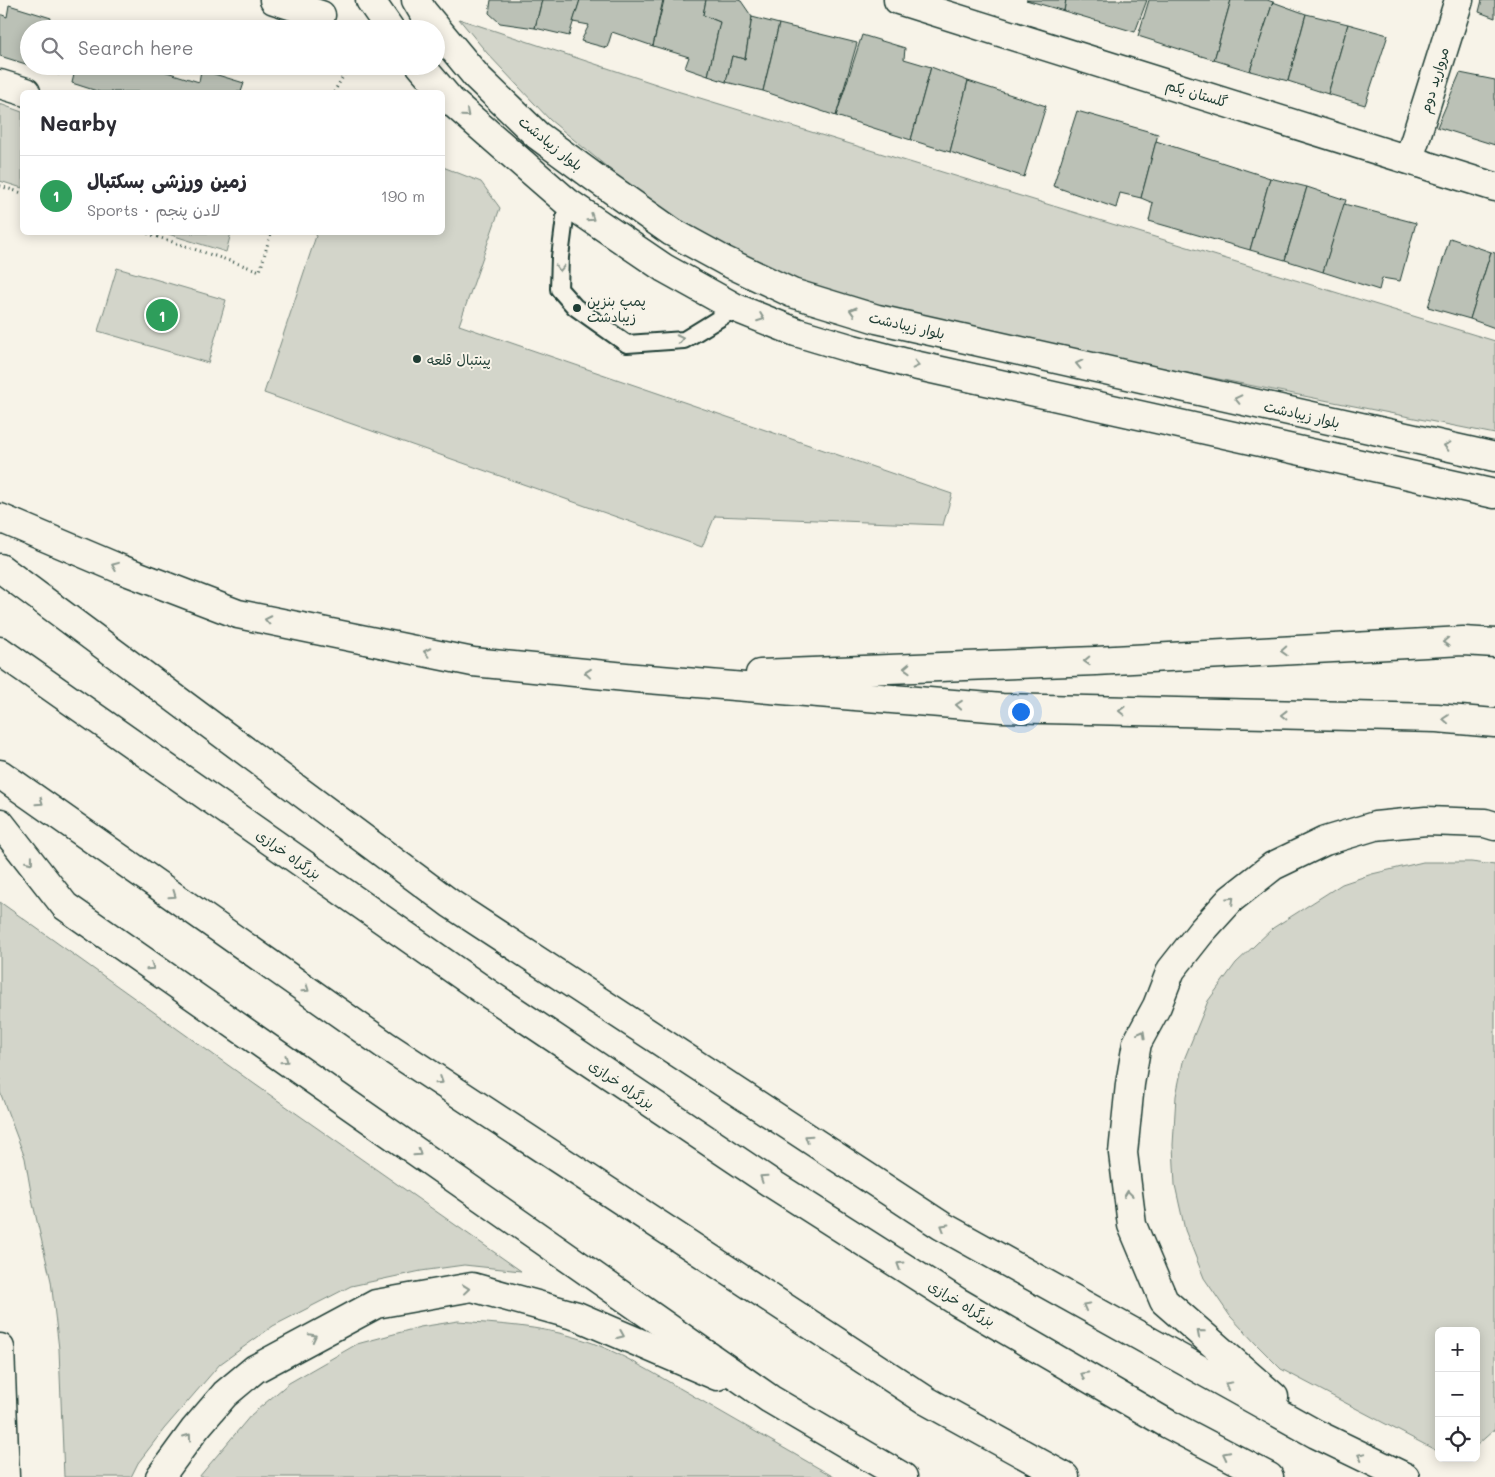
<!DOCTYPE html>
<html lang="en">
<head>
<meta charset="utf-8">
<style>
  :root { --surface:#fff; --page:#f2f2f3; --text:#2b2b33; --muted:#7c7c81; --line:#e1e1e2; --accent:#1f3d34 }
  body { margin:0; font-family:Mali,"Playpen Sans Arabic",sans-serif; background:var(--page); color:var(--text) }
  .controls { position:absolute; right:15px; bottom:15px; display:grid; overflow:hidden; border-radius:8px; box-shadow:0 2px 12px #0003 }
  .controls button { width:45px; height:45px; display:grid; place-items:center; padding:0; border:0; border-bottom:1px solid var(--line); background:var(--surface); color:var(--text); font:25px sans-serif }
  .you { position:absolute; left:1020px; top:711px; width:18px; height:18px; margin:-12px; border:4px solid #fff; border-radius:50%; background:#1a73e8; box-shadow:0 0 0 8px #1a73e833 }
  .badge { display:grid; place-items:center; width:32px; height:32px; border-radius:50%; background:var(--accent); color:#fff; font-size:16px; font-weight:700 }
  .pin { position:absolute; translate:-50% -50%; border:2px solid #fff; box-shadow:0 1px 5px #0006 }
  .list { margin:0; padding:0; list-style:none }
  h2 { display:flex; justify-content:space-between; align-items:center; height:65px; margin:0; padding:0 20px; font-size:21px }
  h2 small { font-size:16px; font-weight:400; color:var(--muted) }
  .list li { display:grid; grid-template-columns:32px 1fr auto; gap:15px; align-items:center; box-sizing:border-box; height:80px; padding:0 20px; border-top:1px solid var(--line) }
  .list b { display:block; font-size:19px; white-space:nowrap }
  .list p { margin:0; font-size:16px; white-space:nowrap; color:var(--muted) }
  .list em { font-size:16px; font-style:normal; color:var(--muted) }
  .icon { flex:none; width:28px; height:28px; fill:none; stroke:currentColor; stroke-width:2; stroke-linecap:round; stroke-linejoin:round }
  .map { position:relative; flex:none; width:1495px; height:1477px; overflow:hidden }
  .search { position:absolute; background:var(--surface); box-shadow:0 2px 12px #0003; left:20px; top:20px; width:425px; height:55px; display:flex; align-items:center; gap:12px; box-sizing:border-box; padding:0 18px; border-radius:28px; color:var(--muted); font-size:19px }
  .panel { position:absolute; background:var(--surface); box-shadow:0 2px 12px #0003; left:20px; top:90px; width:425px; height:145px; border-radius:8px }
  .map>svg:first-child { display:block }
  .green { fill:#d3d5ca; stroke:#79897f }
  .building { fill:#bbc1b6; stroke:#1f3d34 }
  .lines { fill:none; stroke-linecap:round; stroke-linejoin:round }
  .lane-casing { stroke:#1f3d34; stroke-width:20 }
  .street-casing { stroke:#1f3d34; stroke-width:31 }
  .secondary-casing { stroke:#1f3d34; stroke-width:31 }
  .highway-casing { stroke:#1f3d34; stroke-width:31 }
  .path { stroke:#1f3d34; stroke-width:3; stroke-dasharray:1 4; stroke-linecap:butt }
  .lane { stroke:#f7f3e8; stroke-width:16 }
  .street { stroke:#f7f3e8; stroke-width:28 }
  .secondary { stroke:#f7f3e8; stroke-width:28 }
  .highway { stroke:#f7f3e8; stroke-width:28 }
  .oneway { stroke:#8b988e }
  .poi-dot { fill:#1f3d34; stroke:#f7f3e8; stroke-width:2 }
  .labels { text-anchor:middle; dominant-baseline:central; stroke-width:4; stroke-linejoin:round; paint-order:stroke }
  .street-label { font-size:14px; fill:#1f3d34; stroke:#f7f3e8 }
  .poi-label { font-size:14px; fill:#1f3d34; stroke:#f7f3e8; text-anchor:start }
</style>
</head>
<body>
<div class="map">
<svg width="1495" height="1477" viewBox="0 0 1495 1477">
  <rect width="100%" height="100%" fill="#f7f3e8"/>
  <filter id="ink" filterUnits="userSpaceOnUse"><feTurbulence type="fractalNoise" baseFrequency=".02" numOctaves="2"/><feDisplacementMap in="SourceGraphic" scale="10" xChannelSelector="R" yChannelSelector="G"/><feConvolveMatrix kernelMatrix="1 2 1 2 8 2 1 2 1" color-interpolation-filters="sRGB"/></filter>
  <g filter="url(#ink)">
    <!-- green -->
    <g class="green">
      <polygon points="459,19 677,91 1495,341 1495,434 906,317 803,288 716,245 641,195 550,120 487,53"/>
      <polygon points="0,104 22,112 22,188 0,181"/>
      <polygon points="443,167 481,182 500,208 459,325 952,494 943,525 715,516 702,547 264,393 317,233 442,232"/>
      <polygon points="165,233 231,233 226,252"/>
      <polygon points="117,268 226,300 208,363 98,331"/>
      <polygon points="1423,862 1471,862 1495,865 1495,1429 1476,1446 1476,1331 1439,1331 1439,1452 1281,1369 1256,1344 1230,1316 1204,1278 1185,1230 1175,1185 1173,1145 1176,1096 1183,1062 1208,1001 1236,963 1273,928 1342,884 1372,874"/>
      <polygon points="0,902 253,1083 521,1271 464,1265 421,1271 351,1286 273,1326 220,1364 164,1429 138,1463 131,1477 64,1477 59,1349 51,1281 33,1204 25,1158 0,1092"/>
      <path d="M458,1321C499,1324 539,1326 578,1338C618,1350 654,1374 690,1394C738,1422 786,1449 834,1477H199L251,1415L289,1383L357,1344L420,1327Z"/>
    </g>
    <!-- building -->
    <g class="building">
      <polygon points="491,0 542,0 535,28 500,23 489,13"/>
      <polygon points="542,0 580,0 569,36 535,28"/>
      <polygon points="580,0 663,0 653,46 612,32 607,48 581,41 589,25 573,22"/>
      <polygon points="664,0 706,0 703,15 720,22 708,76 685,68 689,57 653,46"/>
      <polygon points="706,0 738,0 741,1 752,17 745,59 732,56 726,82 708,76 720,22 703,15"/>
      <polygon points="1026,0 1066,0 1064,11"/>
      <polygon points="1066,0 1147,0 1135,32 1064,11"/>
      <polygon points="1149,0 1231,0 1214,60 1138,36"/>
      <polygon points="1231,0 1267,0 1273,2 1250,71 1214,60"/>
      <polygon points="1482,0 1495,0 1495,18 1479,12"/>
      <polygon points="1273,2 1306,14 1288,81 1250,71"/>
      <polygon points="9,5 51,18 48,29 29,29 29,65 0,56 0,14 7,17"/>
      <polygon points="1306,14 1348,24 1328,94 1288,81"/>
      <polygon points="752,17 779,24 763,91 726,82 732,56 745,59"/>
      <polygon points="779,24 857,43 836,116 763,91"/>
      <polygon points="1348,24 1388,35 1365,105 1328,94"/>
      <polygon points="862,35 905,48 904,59 931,67 911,140 836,116"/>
      <polygon points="32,66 61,66 59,75"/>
      <polygon points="76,66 158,66 157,69 199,82 201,70 244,83 241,92 100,92 72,83"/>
      <polygon points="931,67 968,81 950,152 911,140"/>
      <polygon points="1460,73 1495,80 1495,145 1437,127"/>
      <polygon points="968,81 1046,106 1024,177 950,152"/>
      <polygon points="1077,111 1158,134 1141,198 1120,193 1116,208 1053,186"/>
      <polygon points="1156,141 1270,178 1250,250 1149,221 1153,203 1141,198"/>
      <polygon points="1270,178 1307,187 1285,260 1250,250"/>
      <polygon points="1307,187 1346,200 1323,272 1285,260"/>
      <polygon points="1344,204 1416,223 1400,281 1382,278 1379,290 1323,272"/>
      <polygon points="1450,238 1491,252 1470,319 1428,307"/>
      <polygon points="1491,252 1495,253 1495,328 1470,319"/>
    </g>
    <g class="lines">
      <!-- lane casing -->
      <g class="lane-casing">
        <polyline id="lane" points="567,202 560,257 559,289 575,307 627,344 684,340 736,308"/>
      </g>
      <!-- street casing -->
      <g class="street-casing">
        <g id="street">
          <polyline points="274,0 321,15"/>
          <polyline points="898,0 1495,187"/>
          <polyline points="0,84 26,92"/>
          <polyline points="1409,159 1459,0"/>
        </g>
      </g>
      <!-- secondary casing -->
      <g class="secondary-casing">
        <g id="secondary">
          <polyline points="370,0 390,29"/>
          <polyline points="416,0 423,12 477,77 537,135 594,177 672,232 725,261 792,293 877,319 1495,457"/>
          <polyline points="421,66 451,101 567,202 664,268 736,308 796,332 853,349 914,365 1495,494"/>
        </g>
      </g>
      <!-- highway casing -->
      <g class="highway-casing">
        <g id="highway">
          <polyline points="0,518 118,568 238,614 473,662 636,678 1002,708 1437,718 1495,723"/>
          <polyline points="0,568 451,904 942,1226 1316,1434 1405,1477"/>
          <polyline points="0,651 483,990 771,1183 958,1302 1168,1424 1269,1477"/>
          <polyline points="760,674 1096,661 1463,641 1495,643"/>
          <polyline points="0,774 385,1045 927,1401 1065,1477"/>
          <polyline points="0,823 65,906 770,1399 903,1477"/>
          <polyline points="0,1348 5,1477"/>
          <polyline points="1274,1397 1164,1301 1132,1225 1123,1153 1130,1084 1137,1043 1157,1006 1171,970 1201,932 1231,899 1273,866 1325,841 1375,826 1426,821 1485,823 1495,826"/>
          <polyline points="160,1477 195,1429 225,1394 255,1369 376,1304 472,1287 577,1316 717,1376"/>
        </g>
      </g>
      <!-- path -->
      <g class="path">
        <polyline points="334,92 349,66"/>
        <polyline points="0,186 22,193"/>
        <polyline points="143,232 260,271 271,232"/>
      </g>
      <!-- lane -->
      <use href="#lane" class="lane"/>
      <!-- street -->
      <use href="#street" class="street"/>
      <!-- secondary -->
      <use href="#secondary" class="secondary"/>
      <!-- highway -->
      <use href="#highway" class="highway"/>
    </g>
    <!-- one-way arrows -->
    <defs><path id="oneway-chevron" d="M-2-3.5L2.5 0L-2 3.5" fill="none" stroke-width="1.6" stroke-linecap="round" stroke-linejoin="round" transform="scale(1.25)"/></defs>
    <g class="oneway">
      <use href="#oneway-chevron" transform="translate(466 114) rotate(41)"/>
      <use href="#oneway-chevron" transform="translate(591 218) rotate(34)"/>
      <use href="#oneway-chevron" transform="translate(560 268) rotate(92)"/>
      <use href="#oneway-chevron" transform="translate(853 311) rotate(-163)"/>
      <use href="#oneway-chevron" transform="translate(761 318) rotate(21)"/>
      <use href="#oneway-chevron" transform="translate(680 339) rotate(-12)"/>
      <use href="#oneway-chevron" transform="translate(1079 364) rotate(-167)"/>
      <use href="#oneway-chevron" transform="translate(916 365) rotate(13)"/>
      <use href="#oneway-chevron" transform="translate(1238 399) rotate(-167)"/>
      <use href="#oneway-chevron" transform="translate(1447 446) rotate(-167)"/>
      <use href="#oneway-chevron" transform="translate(115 566) rotate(-158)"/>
      <use href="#oneway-chevron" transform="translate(268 620) rotate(-168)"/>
      <use href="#oneway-chevron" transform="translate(1446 642) rotate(177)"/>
      <use href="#oneway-chevron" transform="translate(1284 651) rotate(177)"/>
      <use href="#oneway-chevron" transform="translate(427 652) rotate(-168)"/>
      <use href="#oneway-chevron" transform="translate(1087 661) rotate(178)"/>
      <use href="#oneway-chevron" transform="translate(907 668) rotate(178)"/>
      <use href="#oneway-chevron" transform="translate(588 673) rotate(-174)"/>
      <use href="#oneway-chevron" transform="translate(959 705) rotate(-175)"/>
      <use href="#oneway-chevron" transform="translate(1122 711) rotate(-179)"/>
      <use href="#oneway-chevron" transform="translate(1284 715) rotate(-179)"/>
      <use href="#oneway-chevron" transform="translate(1446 719) rotate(-175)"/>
      <use href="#oneway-chevron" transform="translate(40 802) rotate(35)"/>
      <use href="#oneway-chevron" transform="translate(30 861) rotate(52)"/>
      <use href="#oneway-chevron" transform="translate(173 895) rotate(35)"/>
      <use href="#oneway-chevron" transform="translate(1231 900) rotate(-43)"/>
      <use href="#oneway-chevron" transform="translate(151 967) rotate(35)"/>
      <use href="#oneway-chevron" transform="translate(306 989) rotate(35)"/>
      <use href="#oneway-chevron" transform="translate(1142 1034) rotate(-61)"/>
      <use href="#oneway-chevron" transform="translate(285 1060) rotate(35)"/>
      <use href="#oneway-chevron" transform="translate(440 1081) rotate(33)"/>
      <use href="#oneway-chevron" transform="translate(808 1138) rotate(-147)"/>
      <use href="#oneway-chevron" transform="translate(418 1153) rotate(35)"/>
      <use href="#oneway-chevron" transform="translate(763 1178) rotate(-146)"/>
      <use href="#oneway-chevron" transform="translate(1128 1194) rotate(-97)"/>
      <use href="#oneway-chevron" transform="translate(944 1227) rotate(-149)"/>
      <use href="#oneway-chevron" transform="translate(900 1265) rotate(-148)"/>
      <use href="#oneway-chevron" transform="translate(466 1289) rotate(-6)"/>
      <use href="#oneway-chevron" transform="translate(1086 1306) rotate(-151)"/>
      <use href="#oneway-chevron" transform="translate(1200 1333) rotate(-139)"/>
      <use href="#oneway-chevron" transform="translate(621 1335) rotate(23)"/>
      <use href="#oneway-chevron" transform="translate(313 1337) rotate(-27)"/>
      <use href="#oneway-chevron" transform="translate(1084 1375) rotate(-150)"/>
      <use href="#oneway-chevron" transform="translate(1228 1385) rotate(-151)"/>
      <use href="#oneway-chevron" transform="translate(188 1437) rotate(-54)"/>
      <use href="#oneway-chevron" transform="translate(1226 1455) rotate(-153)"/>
      <use href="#oneway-chevron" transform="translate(1361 1456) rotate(-154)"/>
    </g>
  </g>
  <!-- markers -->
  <g class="poi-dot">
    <circle cx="577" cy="308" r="5"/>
    <circle cx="417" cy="359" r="5"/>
  </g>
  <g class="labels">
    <!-- street labels -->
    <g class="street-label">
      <text transform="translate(1434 80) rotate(-73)">مروارید دوم</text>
      <text transform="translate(1197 93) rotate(17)">گلستان یکم</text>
      <text transform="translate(551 143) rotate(39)">بلوار زیبادشت</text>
      <text transform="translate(907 325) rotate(13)">بلوار زیبادشت</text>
      <text transform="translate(1302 414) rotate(13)">بلوار زیبادشت</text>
      <text transform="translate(289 854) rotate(35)">بزرگراه خرازی</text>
      <text transform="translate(622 1084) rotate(34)">بزرگراه خرازی</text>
      <text transform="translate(962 1303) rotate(31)">بزرگراه خرازی</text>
    </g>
    <!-- poi labels -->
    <g class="poi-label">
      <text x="587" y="300">پمپ بنزین<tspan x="587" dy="16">زیبادشت</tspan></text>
      <text x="427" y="359">پینتبال قلعه</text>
    </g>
  </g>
</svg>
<div class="controls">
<button>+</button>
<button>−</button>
<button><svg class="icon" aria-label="locate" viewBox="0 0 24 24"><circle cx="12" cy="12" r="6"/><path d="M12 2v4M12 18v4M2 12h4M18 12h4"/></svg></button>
</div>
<div class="you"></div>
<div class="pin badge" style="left:162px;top:315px;background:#2e9e5b">1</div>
<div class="search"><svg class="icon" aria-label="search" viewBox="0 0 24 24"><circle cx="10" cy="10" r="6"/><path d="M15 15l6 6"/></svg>Search here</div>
<section class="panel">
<h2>Nearby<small></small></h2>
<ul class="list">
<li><span class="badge" style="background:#2e9e5b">1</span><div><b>زمین ورزشی بسکتبال</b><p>Sports · لادن پنجم</p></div><em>190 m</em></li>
</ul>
</section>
</div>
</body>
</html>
